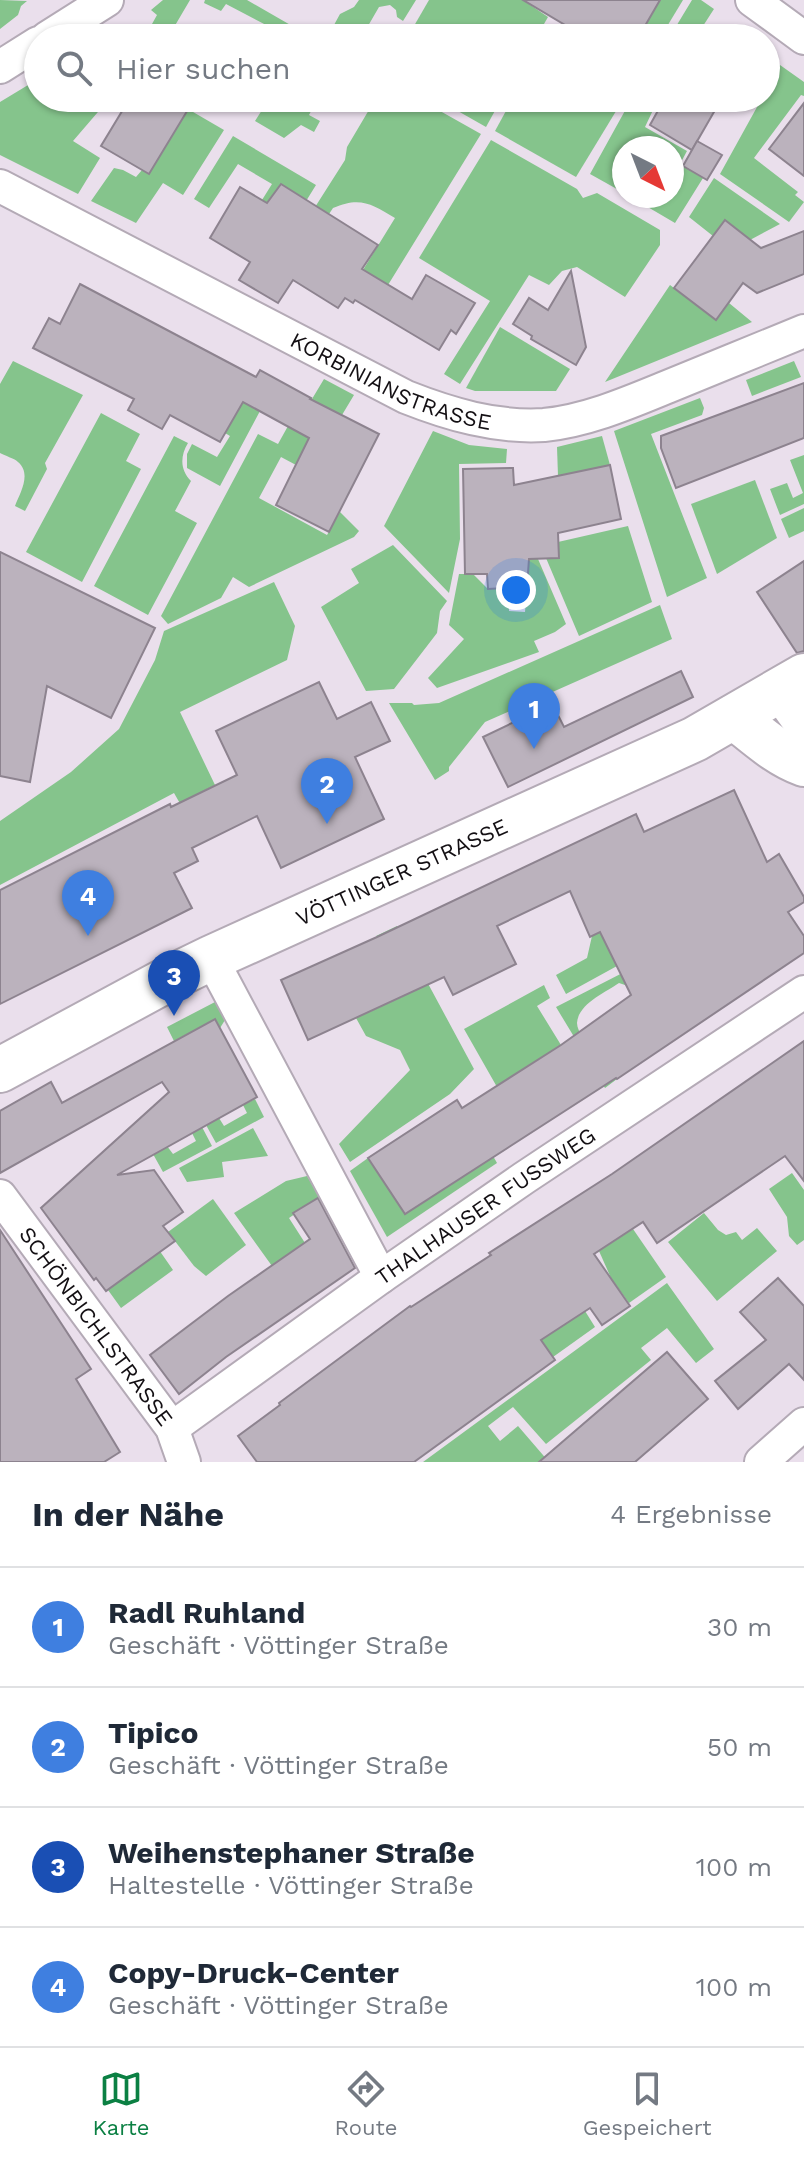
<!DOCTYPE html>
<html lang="de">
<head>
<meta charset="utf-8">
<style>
  :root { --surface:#fff; --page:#f2f2f3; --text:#1f2937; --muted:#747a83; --line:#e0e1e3; --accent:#0b8043 }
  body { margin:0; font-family:"Work Sans",sans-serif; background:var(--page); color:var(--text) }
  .compass { position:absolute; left:612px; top:136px; width:72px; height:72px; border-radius:50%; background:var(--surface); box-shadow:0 2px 6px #0004; rotate:138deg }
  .you { position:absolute; left:516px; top:590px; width:28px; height:28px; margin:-20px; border:6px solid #fff; border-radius:50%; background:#1a73e8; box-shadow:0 0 0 12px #1a73e833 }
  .badge { display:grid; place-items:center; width:52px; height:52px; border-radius:50%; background:var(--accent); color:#fff; font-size:26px; font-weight:700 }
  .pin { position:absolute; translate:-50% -66px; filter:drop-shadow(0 2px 4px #0008) }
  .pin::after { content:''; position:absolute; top:42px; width:28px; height:24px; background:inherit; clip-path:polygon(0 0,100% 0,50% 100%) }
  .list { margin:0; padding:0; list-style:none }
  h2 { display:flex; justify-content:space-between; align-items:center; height:104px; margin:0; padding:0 32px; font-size:34px }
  h2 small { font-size:26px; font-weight:400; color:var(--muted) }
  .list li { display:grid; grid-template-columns:52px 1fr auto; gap:24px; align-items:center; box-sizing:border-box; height:120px; padding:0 32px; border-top:2px solid var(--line) }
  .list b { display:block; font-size:30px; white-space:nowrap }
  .list p { margin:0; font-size:26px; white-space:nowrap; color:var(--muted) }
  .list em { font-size:26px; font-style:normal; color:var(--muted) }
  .icon { flex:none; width:44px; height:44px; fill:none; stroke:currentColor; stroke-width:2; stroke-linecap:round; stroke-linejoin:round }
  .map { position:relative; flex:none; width:804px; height:1462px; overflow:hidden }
  .search { position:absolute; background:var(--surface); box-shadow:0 2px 6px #0004; left:24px; right:24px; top:24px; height:88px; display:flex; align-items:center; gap:20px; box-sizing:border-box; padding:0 28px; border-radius:44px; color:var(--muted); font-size:30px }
  .sheet { height:584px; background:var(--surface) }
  nav { display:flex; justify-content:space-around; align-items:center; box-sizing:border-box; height:112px; border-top:2px solid var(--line); background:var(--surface); font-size:22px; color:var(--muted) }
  nav a { display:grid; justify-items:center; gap:4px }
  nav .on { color:var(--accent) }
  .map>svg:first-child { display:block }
  .green { fill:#85c48c }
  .building { fill:#bbb2bd; stroke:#8d838f; stroke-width:2 }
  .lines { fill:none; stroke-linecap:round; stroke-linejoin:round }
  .minor-casing { stroke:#b4aab6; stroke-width:36 }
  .secondary-casing { stroke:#b4aab6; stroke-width:48 }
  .minor { stroke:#fff; stroke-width:32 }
  .secondary { stroke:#fff; stroke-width:44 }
  .labels { text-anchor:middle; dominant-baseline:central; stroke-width:6; stroke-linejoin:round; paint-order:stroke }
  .street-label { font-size:22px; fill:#130f13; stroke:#eadfec }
</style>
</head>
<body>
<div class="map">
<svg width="804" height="1462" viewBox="0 0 804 1462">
  <rect width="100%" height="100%" fill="#eadfec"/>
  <!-- green -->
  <g class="green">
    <polygon points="0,0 27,1 21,6 18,15 0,29"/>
    <polygon points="163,0 190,0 170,34 152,24 157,15 151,10"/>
    <polygon points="205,0 247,0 313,38 291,38 226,4 221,11 204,3"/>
    <polygon points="359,0 416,0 403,21 397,17 396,10 390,5 379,7 368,26 369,32 374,38 332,38 328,36 340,14 354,7"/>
    <polygon points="429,0 523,0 548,17 536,38 407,38"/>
    <polygon points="659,0 683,0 660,38 638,38"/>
    <path d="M692,0H701L714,9C697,34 701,38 669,38Z"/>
    <polygon points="780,65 804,82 804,96 801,95 754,158 798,192 795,195 804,202 789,222 720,174 762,98 766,98 766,91"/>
    <polygon points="38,79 38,98 110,98 73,141 100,158 78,194 0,155 0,102"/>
    <polygon points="169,98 224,130 183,195 163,183 136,223 91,201 114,168 123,170 136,177 142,170 149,174 178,125"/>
    <polygon points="279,98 318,98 309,115 320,121 314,132 301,125 284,138 255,121 262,110"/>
    <path d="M376,98H417L481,134L388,285L363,270L395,218C372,204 360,196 333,208L323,223L310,215L345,160L347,147Z"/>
    <polygon points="435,98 502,98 486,127"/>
    <polygon points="513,98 624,98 576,177 495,131"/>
    <polygon points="632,98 641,98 654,108 645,127 687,151 680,164 703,178 675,223 629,196 672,196 672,148 624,148 624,193 590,174"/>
    <polygon points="233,136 316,185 272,256 280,211 262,200 272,184 238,164 209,208 194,199"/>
    <polygon points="491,140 577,189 583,198 597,193 660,230 660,245 625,297 577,267 562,271 549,285 529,275 460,384 444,374 490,301 419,258"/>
    <polygon points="714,178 780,224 750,240 725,220 713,236 689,217"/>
    <polygon points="670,285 716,320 729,303 752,322 605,382"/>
    <polygon points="500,327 570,369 556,391 475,391 466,388"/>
    <path d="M13,361L83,395L45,463L47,469L25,511L15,506C20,493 32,474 18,462C14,458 5,456 0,453V384Z"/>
    <polygon points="794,361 801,377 752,396 746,380"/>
    <polygon points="324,379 354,395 342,415 325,407 296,465 281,457 259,498 327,535 340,512 359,531 354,537 249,587 233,577 221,598 168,624 161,616 258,434 278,444 288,426 294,429"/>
    <polygon points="700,398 704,408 702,415 651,434 707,578 667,597 614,431"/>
    <polygon points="243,402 260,411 220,486 187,468 187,454 192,444 217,457 230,436 225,433"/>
    <polygon points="101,413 140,434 126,461 141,469 82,582 26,552"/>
    <polygon points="433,431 469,445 507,449 506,463 459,464 460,539 449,593 384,526"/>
    <path d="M174,436L188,443C180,456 180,470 191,481L175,511L197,523L148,615L94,586Z"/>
    <polygon points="602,436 610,465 558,476 557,447"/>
    <polygon points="804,455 804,504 780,515 770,489 787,483 793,498 803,493 790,460"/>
    <polygon points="755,480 777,538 717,574 691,504"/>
    <polygon points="804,508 804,531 789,538 781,519"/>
    <polygon points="628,526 652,602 579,636 546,558 559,557 558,542"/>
    <polygon points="393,545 447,601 440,611 437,633 394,689 366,691 321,607 359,583 351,569"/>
    <polygon points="524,559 538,559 566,624 555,632 534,641 539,652 437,688 428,678 464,639 449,625 459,574 473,574 488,589 502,589 509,594 509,611 525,612 527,586 510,585"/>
    <polygon points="274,582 295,626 287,660 180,712 215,785 201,792 209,811 190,821 174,793 0,885 0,821 71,772 119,729 155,660 164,631"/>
    <polygon points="660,605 672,639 485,722 449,767 449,771 435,780 389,703 412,703 414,705 439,703"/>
    <polygon points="623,922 612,956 617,966 566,994 556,975 587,958 592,936"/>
    <polygon points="397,926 474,1069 450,1094 350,1162 339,1144 410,1070 400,1050 366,1036 356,1018 404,996 376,936"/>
    <path d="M638,965L628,986L619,983C606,992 578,1004 577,1023C577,1032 588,1044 593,1052L600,1054L617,1079L605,1088L556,1007Z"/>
    <polygon points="544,985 550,998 537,1006 561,1045 497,1087 464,1029"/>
    <polygon points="215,1002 225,1020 220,1028 215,1019 174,1041 167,1027"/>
    <polygon points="255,1099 264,1117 216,1143 206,1125 219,1118 224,1126 247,1113 243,1105"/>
    <polygon points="202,1127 212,1146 163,1172 153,1154 167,1146 173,1154 196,1141 192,1133"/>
    <polygon points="253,1128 268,1156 222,1162 224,1177 187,1182 179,1168"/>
    <polygon points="493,1156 497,1163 387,1237 350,1171 368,1158"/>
    <polygon points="792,1173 804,1190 804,1240 797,1245 789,1236 787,1217 769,1189"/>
    <polygon points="307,1176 320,1197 289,1218 305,1243 272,1266 234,1213 286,1181"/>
    <polygon points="213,1199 246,1245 206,1276 194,1266 168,1232"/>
    <polygon points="704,1213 718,1230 726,1235 736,1232 742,1240 757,1228 777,1251 717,1301 668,1242"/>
    <polygon points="633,1229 666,1277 629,1303 611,1278 599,1251"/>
    <polygon points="150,1237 173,1270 121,1308 108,1290 121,1280"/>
    <polygon points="667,1283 714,1349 696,1363 667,1328 641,1348 651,1360 546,1444 513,1407 488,1426 500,1441 518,1426 549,1462 423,1462"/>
    <polygon points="545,1290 585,1311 595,1327 553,1357 544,1344 523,1359"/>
  </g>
  <!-- building -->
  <g class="building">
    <polygon points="523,0 660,0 638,38 587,38"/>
    <polygon points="130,98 195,98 149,174 101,146"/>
    <polygon points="665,98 722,98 692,150 650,125"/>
    <polygon points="804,103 804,176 769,149"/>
    <polygon points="697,141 722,155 707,180 683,166"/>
    <polygon points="281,184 378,245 362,269 412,299 426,275 475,303 456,334 451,330 439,350 355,300 353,303 345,298 338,308 293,280 278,303 239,280 250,262 210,238 240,187 267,203"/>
    <polygon points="725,220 761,248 804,231 804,274 757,293 743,283 716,320 674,288"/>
    <polygon points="571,271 586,347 576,365 531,339 532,336 513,324 529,298 548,310"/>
    <polygon points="80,284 256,377 260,370 311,398 310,399 379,434 329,532 276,505 309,438 243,402 220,442 170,415 162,429 128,410 134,399 33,348 49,318 60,324"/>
    <polygon points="804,383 804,438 676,488 661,448 661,436"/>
    <polygon points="610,465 621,519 558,533 559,558 529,559 527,587 488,589 487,574 465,574 463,469 513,468 514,485"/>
    <polygon points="0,552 155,628 111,718 47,686 30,782 0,776"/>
    <polygon points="804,561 804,651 797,653 757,592"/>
    <polygon points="681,671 693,697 508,787 483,737 535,712 540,724 558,715 564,727"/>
    <polygon points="319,682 337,719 371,702 390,741 355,757 384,819 281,868 257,816 192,848 198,861 174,873 192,908 0,1004 0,890 170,804 171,807 237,775 216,731"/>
    <polygon points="734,790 767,862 779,854 804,897 804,902 788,912 804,936 804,953 617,1079 616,1078 405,1214 368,1158 457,1100 462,1108 561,1045 631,995 600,932 590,937 570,891 497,926 516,964 453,995 444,977 308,1040 281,980 377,937 636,814 644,832"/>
    <polygon points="215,1019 257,1097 117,1175 154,1170 183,1212 163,1226 175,1241 106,1291 96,1278 94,1280 41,1208 169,1092 162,1082 0,1173 0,1111 51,1082 62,1103"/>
    <polygon points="804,1041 804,1181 785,1156 657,1243 643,1222 594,1254 630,1306 602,1325 590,1308 541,1340 555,1360 414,1462 257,1462 238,1436 280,1405 279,1403 410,1306 411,1307 491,1255 489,1253 612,1174"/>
    <polygon points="318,1198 355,1268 226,1357 179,1394 150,1355 228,1296 310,1239 293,1213"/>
    <polygon points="0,1230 91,1369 76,1379 120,1452 104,1462 0,1462"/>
    <polygon points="778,1278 804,1306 804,1380 789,1364 738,1409 715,1381 766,1340 740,1312"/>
    <polygon points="667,1352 708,1399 635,1462 539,1462"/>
  </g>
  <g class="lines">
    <!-- minor casing -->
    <g class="minor-casing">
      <g id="minor">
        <polyline points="752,0 804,38"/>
        <polyline points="47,38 107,0"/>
        <polyline points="0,67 38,43"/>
        <path id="s1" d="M0,186L406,397C449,414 496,428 544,425C586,421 628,403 667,387C713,368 758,350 804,331"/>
        <polyline points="211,958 381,1277"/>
        <path id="s2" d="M0,1196L172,1428L184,1462"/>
        <path id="s3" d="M172,1428L381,1277L524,1178L804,992"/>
        <polyline points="761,1462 804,1424"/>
      </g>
    </g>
    <!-- secondary casing -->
    <g class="secondary-casing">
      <g id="secondary">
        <polyline points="783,690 804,719"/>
        <path d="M734,717C756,734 778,755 804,764"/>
        <path id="s4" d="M0,1070L174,976L211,958L695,739L804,676"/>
      </g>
    </g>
    <!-- minor -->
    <use href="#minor" class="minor"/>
    <!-- secondary -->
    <use href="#secondary" class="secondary"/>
  </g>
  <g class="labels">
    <!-- street labels -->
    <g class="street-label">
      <text stroke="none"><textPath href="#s1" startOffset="438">KORBINIANSTRASSE</textPath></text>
      <text stroke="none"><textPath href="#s4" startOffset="448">VÖTTINGER STRASSE</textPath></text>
      <text stroke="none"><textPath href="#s3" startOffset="384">THALHAUSER FUSSWEG</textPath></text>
      <text stroke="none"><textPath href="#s2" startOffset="162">SCHÖNBICHLSTRASSE</textPath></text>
    </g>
  </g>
</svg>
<svg class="compass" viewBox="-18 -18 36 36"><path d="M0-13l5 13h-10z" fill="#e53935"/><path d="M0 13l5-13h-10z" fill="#747a83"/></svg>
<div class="you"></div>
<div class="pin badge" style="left:534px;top:749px;background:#3f7fe0">1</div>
<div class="pin badge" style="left:327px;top:824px;background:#3f7fe0">2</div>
<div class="pin badge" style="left:174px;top:1016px;background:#1a4fb4">3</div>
<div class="pin badge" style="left:88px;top:936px;background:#3f7fe0">4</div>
<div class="search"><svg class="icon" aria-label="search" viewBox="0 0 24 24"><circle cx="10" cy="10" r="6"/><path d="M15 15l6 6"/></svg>Hier suchen</div>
</div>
<section class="sheet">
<h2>In der Nähe<small>4 Ergebnisse</small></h2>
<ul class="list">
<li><span class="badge" style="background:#3f7fe0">1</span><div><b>Radl Ruhland</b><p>Geschäft · Vöttinger Straße</p></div><em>30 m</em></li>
<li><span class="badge" style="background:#3f7fe0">2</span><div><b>Tipico</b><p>Geschäft · Vöttinger Straße</p></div><em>50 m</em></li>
<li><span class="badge" style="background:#1a4fb4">3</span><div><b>Weihenstephaner Straße</b><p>Haltestelle · Vöttinger Straße</p></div><em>100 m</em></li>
<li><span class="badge" style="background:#3f7fe0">4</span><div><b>Copy-Druck-Center</b><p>Geschäft · Vöttinger Straße</p></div><em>100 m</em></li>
</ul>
</section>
<nav>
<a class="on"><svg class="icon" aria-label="map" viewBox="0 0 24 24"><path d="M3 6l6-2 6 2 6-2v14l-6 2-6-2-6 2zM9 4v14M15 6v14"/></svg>Karte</a>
<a><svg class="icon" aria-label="directions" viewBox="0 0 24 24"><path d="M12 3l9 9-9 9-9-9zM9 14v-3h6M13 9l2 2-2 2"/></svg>Route</a>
<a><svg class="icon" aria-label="saved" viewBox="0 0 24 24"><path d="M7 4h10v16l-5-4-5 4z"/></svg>Gespeichert</a>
</nav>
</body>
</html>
